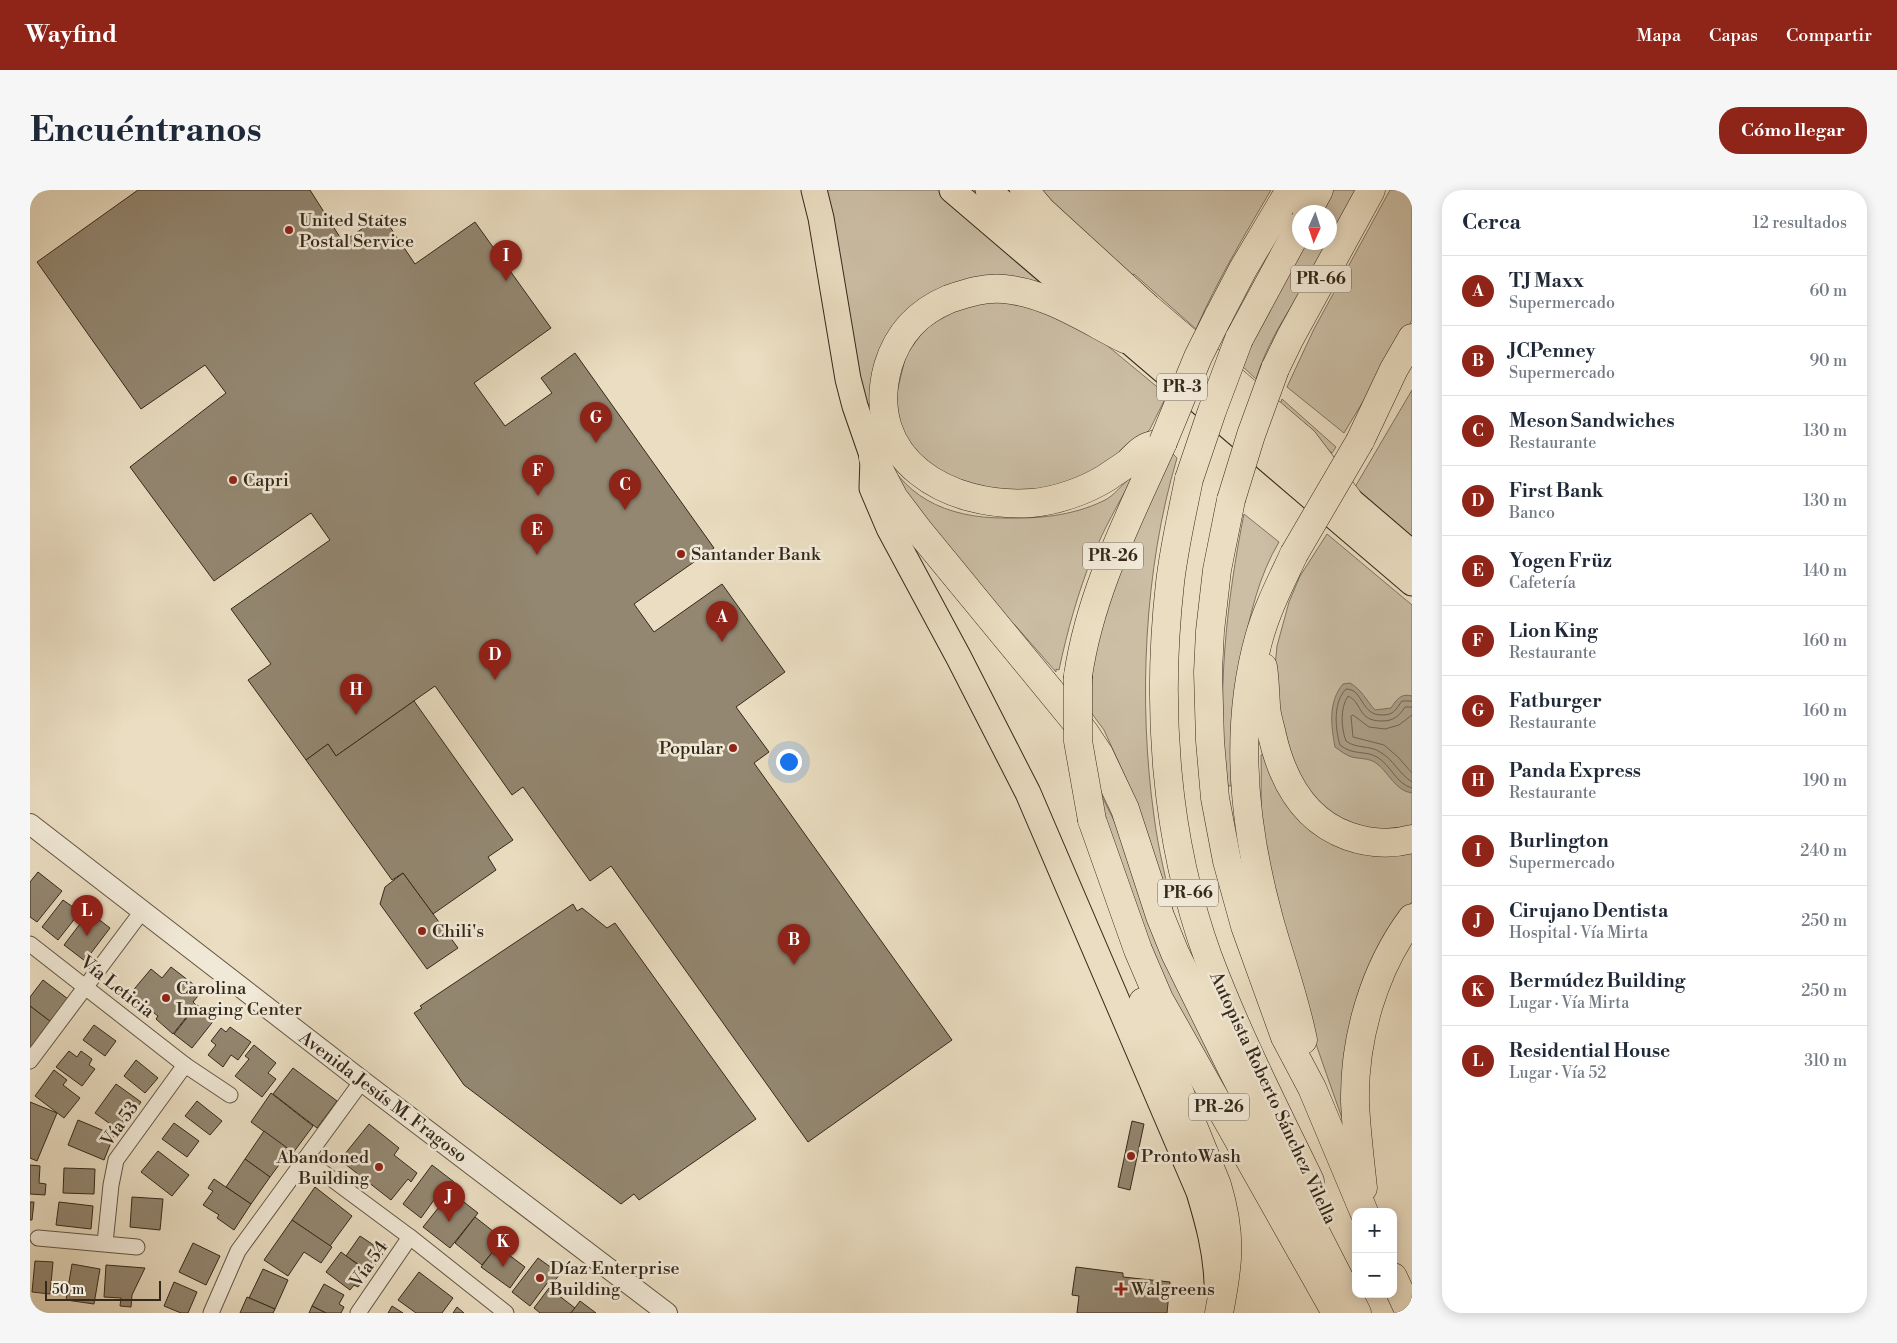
<!DOCTYPE html>
<html lang="es">
<head>
<meta charset="utf-8">
<style>
  :root { --surface:#fff; --page:#f6f6f7; --text:#1f2937; --muted:#747a83; --line:#e0e1e3; --accent:#8f2418 }
  body { margin:0; font-family:"Libre Bodoni",serif; background:var(--page); color:var(--text) }
  .controls { position:absolute; right:15px; bottom:15px; display:grid; overflow:hidden; border-radius:10px; box-shadow:0 2px 12px #0003 }
  .controls button { width:45px; height:45px; display:grid; place-items:center; padding:0; border:0; border-bottom:1px solid var(--line); background:var(--surface); color:var(--text); font:25px sans-serif }
  .compass { position:absolute; left:1262px; top:15px; width:45px; height:45px; border-radius:50%; background:var(--surface); box-shadow:0 2px 12px #0003; rotate:183deg }
  .scale { position:absolute; left:15px; bottom:12px; width:116px; box-sizing:border-box; padding-left:5px; border:2px solid #34291b; border-top:0; font-size:14px; line-height:18px; white-space:nowrap; color:#34291b; -webkit-text-stroke:4px #f1e9d7; paint-order:stroke }
  .you { position:absolute; left:758px; top:571px; width:18px; height:18px; margin:-12px; border:4px solid #fff; border-radius:50%; background:#1a73e8; box-shadow:0 0 0 8px #1a73e833 }
  .badge { display:grid; place-items:center; width:32px; height:32px; border-radius:50%; background:var(--accent); color:#fff; font-size:16px; font-weight:700 }
  .pin { position:absolute; translate:-50% -41px; filter:drop-shadow(0 1px 2px #0008) }
  .pin::after { content:''; position:absolute; top:26px; width:18px; height:15px; background:inherit; clip-path:polygon(0 0,100% 0,50% 100%) }
  .list { margin:0; padding:0; list-style:none }
  h2 { display:flex; justify-content:space-between; align-items:center; height:65px; margin:0; padding:0 20px; font-size:21px }
  h2 small { font-size:16px; font-weight:400; color:var(--muted) }
  .list li { display:grid; grid-template-columns:32px 1fr auto; gap:15px; align-items:center; box-sizing:border-box; height:70px; padding:0 20px; border-top:1px solid var(--line) }
  .list b { display:block; font-size:19px; white-space:nowrap }
  .list p { margin:0; font-size:16px; white-space:nowrap; color:var(--muted) }
  .list em { font-size:16px; font-style:normal; color:var(--muted) }
  .map { position:relative; flex:none; width:1382px; height:1123px; overflow:hidden; border-radius:20px }
  header { display:flex; align-items:center; gap:30px; box-sizing:border-box; height:70px; padding:0 25px; background:var(--accent); color:#fff }
  header strong { font-size:24px }
  nav { display:flex; gap:28px; margin-inline-start:auto; font-size:18px }
  .intro { display:flex; align-items:center; justify-content:space-between; box-sizing:border-box; height:120px; padding:0 30px }
  h1 { margin:0; font-size:35px }
  .button { padding:12px 22px; border-radius:20px; background:var(--accent); color:#fff; font-size:18px; font-weight:700 }
  main { display:flex; gap:30px; padding:0 30px }
  aside { flex:1; background:var(--surface); border-radius:20px; box-shadow:0 2px 12px #0003 }
  .map>svg:first-child { display:block }
  .green { fill:#cbbea5; stroke:#807460 }
  .water { fill:#aca089; stroke:#7c705d }
  .lines { fill:none; stroke-linecap:round; stroke-linejoin:round }
  .shore { stroke:#706452; stroke-width:1 }
  .building { fill:#938771; stroke:#34291b }
  .minor-casing { stroke:#625644; stroke-width:17 }
  .tertiary-casing { stroke:#625644; stroke-width:22 }
  .primary-casing { stroke:#34291b; stroke-width:27 }
  .trunk-casing { stroke:#34291b; stroke-width:28 }
  .motorway-casing { stroke:#34291b; stroke-width:29 }
  .minor { stroke:#f1e9d7; stroke-width:15 }
  .tertiary { stroke:#f1e9d7; stroke-width:20 }
  .primary { stroke:#eaddc1; stroke-width:25 }
  .trunk { stroke:#eaddc1; stroke-width:26 }
  .motorway { stroke:#eaddc1; stroke-width:28 }
  .motorway-bridge-casing { stroke:#34291b; stroke-width:29; stroke-linecap:butt }
  .motorway-bridge { stroke:#eaddc1; stroke-width:28 }
  .poi-dot { fill:#8f2418; stroke:#f1e9d7; stroke-width:2 }
  .labels { text-anchor:middle; dominant-baseline:central; stroke-width:5; stroke-linejoin:round; paint-order:stroke }
  .shield { fill:#f1e9d7; stroke:#6d6353; stroke-width:1 }
  .shield-label { font-size:16px; font-weight:bold; fill:#34291b }
  .poi-label { font-size:18px; fill:#34291b; stroke:#f1e9d7; text-anchor:start }
  .street-label { font-size:18px; fill:#34291b; stroke:#f1e9d7 }
</style>
</head>
<body>
<header>
<strong>Wayfind</strong>
<nav><a>Mapa</a><a>Capas</a><a>Compartir</a></nav>
</header>
<div class="intro"><h1>Encuéntranos</h1><a class="button">Cómo llegar</a></div>
<main>
<div class="map">
<svg width="1382" height="1123" viewBox="0 0 1382 1123">
  <rect width="100%" height="100%" fill="#eaddc1"/>
  <filter id="stains"><feTurbulence type="fractalNoise" baseFrequency=".004" numOctaves="4"/><feColorMatrix values="0 0 0 0 .2 0 0 0 0 .09 0 0 0 0 .02 0 0 0 .5 -.17"/></filter>
  <radialGradient id="worn" r=".72"><stop offset=".6" stop-color="#630" stop-opacity="0"/><stop offset="1" stop-color="#630" stop-opacity=".3"/></radialGradient>
  <!-- green -->
  <g class="green">
    <path d="M796,0H909L1011,89L1004,100C938,81 866,105 845,175C837,202 839,231 850,257C860,278 876,298 897,310C919,323 947,328 973,328C1007,329 1042,326 1073,311C1085,306 1091,294 1102,287V289C1088,314 1074,339 1063,365C1048,402 1037,442 1029,480L1026,479V482L985,435L973,430L893,335L878,313L862,286L846,250L833,212L824,174Z"/>
    <path d="M1006,0H1241C1214,46 1187,91 1166,139L1104,84L1100,87Z"/>
    <path d="M1302,0H1331C1319,20 1309,41 1297,61C1271,103 1241,141 1226,189L1213,177L1218,161L1273,53L1300,52V22H1290Z"/>
    <polygon points="1360,0 1382,0 1382,130 1314,243 1257,197 1284,139"/>
    <polygon points="956,111 982,111 1009,116 1068,148 1137,205 1120,239 1112,248 1080,276 1010,301 952,299 907,285 874,245 867,223 867,202 876,165 895,139 909,130 934,117"/>
    <polygon points="1382,200 1382,346 1325,297"/>
    <polygon points="1252,209 1306,257 1302,263 1299,261 1249,218"/>
    <path d="M1140,261L1147,268C1114,379 1108,512 1124,626C1128,659 1137,693 1144,726L1099,595L1074,540L1060,521L1063,473L1077,412Z"/>
    <path d="M1214,324L1249,352C1210,417 1205,521 1201,596H1198C1185,512 1197,408 1214,324Z"/>
    <polygon points="1297,344 1382,415 1382,643 1375,645 1298,631 1254,574 1245,477 1247,456 1259,412 1270,386"/>
    <path d="M1234,563L1259,613L1382,660V712L1378,716L1314,928H1312C1278,832 1243,736 1232,634C1230,611 1232,588 1231,565Z"/>
    <polygon points="1067,596 1097,657 1241,983 1162,857 1088,676"/>
  </g>
  <!-- water -->
  <path class="water" d="M1320,493C1332,500 1336,510 1345,520L1361,518C1367,509 1371,503 1382,506V603C1365,601 1358,581 1346,573C1339,568 1330,569 1322,567C1315,565 1311,561 1305,557C1301,535 1298,512 1313,494Z"/>
  <g class="lines">
    <!-- shore -->
    <g class="shore">
      <path d="M1382,511H1372C1366,519 1364,525 1353,525C1330,526 1334,499 1316,499C1303,512 1305,538 1310,555C1324,566 1335,560 1347,567C1361,575 1366,594 1382,598"/>
      <path d="M1382,517H1375C1369,526 1364,531 1352,531C1327,531 1333,513 1318,506C1310,518 1311,538 1316,551C1326,559 1340,555 1350,562C1363,569 1369,584 1382,592"/>
      <polyline points="1382,525 1369,535 1355,539 1339,537 1323,525 1321,526 1323,547 1354,555 1368,567 1382,583"/>
    </g>
  </g>
  <!-- building -->
  <g class="building">
    <polygon points="108,0 280,0 313,52 352,25 385,74 445,32 521,138 444,193 475,236 522,203 511,188 545,163 684,358 604,414 624,442 692,394 755,482 706,517 739,562 724,573 922,850 778,952 581,676 560,691 493,597 482,605 405,496 306,566 298,554 276,570 218,490 241,474 201,419 300,350 281,323 184,391 100,277 196,203 175,175 111,219 7,72"/>
    <polygon points="384,511 483,650 458,667 466,680 403,724 373,683 362,690 276,570 298,554 306,566"/>
    <polygon points="8,682 32,701 7,732 0,727 0,692"/>
    <polygon points="373,683 428,758 397,779 350,714 355,697"/>
    <polygon points="33,710 50,722 28,750 12,737"/>
    <polygon points="543,714 547,721 552,718 577,738 585,733 726,929 609,1010 604,1004 591,1014 434,895 384,823 392,818 390,816"/>
    <polygon points="59,722 80,738 55,771 34,755"/>
    <polygon points="141,777 172,801 163,812 166,815 143,844 126,829 128,826 100,804 121,779 132,788"/>
    <polygon points="13,790 38,809 21,832 0,816 0,807"/>
    <polygon points="167,815 185,829 162,858 144,844"/>
    <polygon points="0,816 21,832 0,859"/>
    <polygon points="64,835 86,851 75,866 53,850"/>
    <polygon points="200,837 221,852 208,870 201,865 193,877 178,865 186,855 181,851 191,838 196,842"/>
    <polygon points="224,855 246,873 238,883 246,889 232,907 205,886 219,869 215,866"/>
    <polygon points="39,861 47,867 51,861 62,869 59,875 65,879 52,896 26,877"/>
    <polygon points="106,870 128,888 115,903 94,886"/>
    <polygon points="263,878 307,911 287,938 243,904"/>
    <polygon points="24,880 37,890 33,895 50,908 34,928 5,906"/>
    <polygon points="86,894 111,912 90,941 65,923"/>
    <polygon points="241,903 283,936 263,963 221,932"/>
    <polygon points="167,911 192,931 180,945 155,926"/>
    <polygon points="0,912 27,923 7,971 0,968"/>
    <polygon points="48,930 84,945 74,970 38,955"/>
    <polygon points="1102,931 1114,934 1100,1000 1088,997"/>
    <polygon points="144,933 169,951 157,967 132,949"/>
    <polygon points="339,934 369,958 364,965 387,983 381,992 378,989 361,1010 310,970"/>
    <polygon points="234,941 260,960 240,987 215,969"/>
    <polygon points="128,961 159,985 142,1006 111,982"/>
    <polygon points="215,969 240,987 221,1014 196,997"/>
    <polygon points="0,975 10,976 9,993 16,994 15,1005 0,1004"/>
    <polygon points="402,975 424,992 413,1007 409,1003 391,1028 373,1014"/>
    <polygon points="34,978 65,979 64,1004 33,1003"/>
    <polygon points="184,989 221,1014 204,1040 187,1028 189,1025 173,1015 183,1001 178,998"/>
    <polygon points="285,997 322,1026 300,1056 262,1030"/>
    <polygon points="421,1002 448,1023 420,1058 393,1037"/>
    <polygon points="102,1007 133,1009 130,1040 100,1037"/>
    <polygon points="0,1012 4,1012 2,1030 0,1030"/>
    <polygon points="29,1012 63,1016 61,1039 26,1035"/>
    <polygon points="445,1027 473,1049 452,1075 425,1053"/>
    <polygon points="262,1030 302,1057 291,1073 274,1062 258,1086 234,1070"/>
    <polygon points="330,1046 354,1062 340,1082 316,1066"/>
    <polygon points="163,1053 190,1066 176,1095 149,1082"/>
    <polygon points="467,1056 495,1077 480,1098 451,1077"/>
    <polygon points="311,1062 335,1080 328,1090 331,1093 328,1097 324,1095 320,1100 296,1082"/>
    <polygon points="508,1068 530,1084 522,1094 518,1092 500,1116 482,1102"/>
    <polygon points="5,1071 23,1072 20,1104 2,1102"/>
    <polygon points="42,1074 70,1079 64,1114 36,1110"/>
    <polygon points="76,1075 115,1078 102,1105 101,1117 90,1116 91,1108 74,1107"/>
    <polygon points="1046,1077 1093,1083 1093,1087 1140,1092 1137,1123 1047,1123 1049,1106 1042,1105"/>
    <polygon points="233,1079 258,1090 245,1119 219,1108"/>
    <polygon points="389,1082 423,1108 412,1123 386,1123 368,1110"/>
    <polygon points="144,1092 167,1102 158,1123 151,1123 134,1116"/>
    <polygon points="294,1094 314,1105 309,1114 314,1117 311,1123 296,1123 282,1116"/>
    <polygon points="519,1098 545,1118 541,1123 510,1123 504,1118"/>
    <polygon points="217,1107 245,1119 243,1123 210,1123"/>
    <polygon points="550,1111 566,1123 541,1123"/>
    <polygon points="282,1116 296,1123 279,1123"/>
    <polygon points="362,1116 373,1123 358,1123"/>
    <polygon points="427,1117 434,1123 423,1123"/>
  </g>
  <g class="lines">
    <!-- minor casing -->
    <g class="minor-casing">
      <g id="minor">
        <polyline points="0,754 155,875 200,905"/>
        <polyline points="0,871 113,720"/>
        <polyline points="275,969 380,1047 476,1123"/>
        <polyline points="8,1048 107,1057"/>
        <polyline points="75,1053 81,995 86,970 155,875"/>
        <polyline points="181,1123 208,1061 332,891"/>
        <polyline points="328,1123 380,1047"/>
      </g>
    </g>
    <!-- tertiary casing -->
    <g class="tertiary-casing">
      <polyline id="tertiary" points="0,634 332,891 637,1123"/>
    </g>
    <!-- primary casing -->
    <g class="primary-casing">
      <g id="primary">
        <path d="M784,0L791,28L818,189L825,216L843,268L842,298L859,338L929,468L998,603L1169,1002C1178,1032 1186,1061 1187,1093"/>
        <polyline points="922,0 1382,393"/>
        <polyline points="958,0 1293,287"/>
      </g>
    </g>
    <!-- trunk casing -->
    <g class="trunk-casing">
      <polyline id="trunk" points="1318,309 1382,364"/>
    </g>
    <!-- motorway casing -->
    <g class="motorway-casing">
      <g id="motorway">
        <polyline points="994,0 1012,21 1118,118 1274,251 1318,309"/>
        <polyline points="1277,22 1289,0"/>
        <polyline points="1188,127 1213,79 1260,0"/>
        <path d="M1095,149C1057,130 1018,103 974,99C955,97 937,103 919,109C888,122 868,143 858,176C832,270 919,319 1002,313C1026,311 1055,301 1076,288C1083,283 1091,278 1098,273C1103,268 1109,261 1115,258C1120,255 1127,254 1133,252"/>
        <polyline points="1209,149 1270,36"/>
        <polyline points="1245,179 1260,148 1341,0"/>
        <polyline points="1330,251 1364,179 1382,148"/>
        <polyline points="843,268 864,308 889,341 1055,543 1069,564 1095,619 1130,726 1145,763 1202,879 1327,1123"/>
        <path d="M1159,289C1152,324 1144,358 1140,393C1126,517 1135,649 1178,767C1207,844 1244,917 1280,991"/>
        <polyline points="1201,310 1187,380 1180,441 1178,482 1180,551 1185,608 1197,671 1215,736 1255,847 1282,898 1334,1022"/>
        <path d="M1264,364C1251,392 1237,419 1229,448C1203,541 1214,638 1239,729C1250,769 1265,809 1273,850"/>
        <path d="M1233,477C1235,489 1235,502 1236,515C1236,525 1240,535 1242,545C1252,589 1273,630 1318,646C1338,653 1361,655 1382,649"/>
        <path d="M1048,486C1060,403 1099,328 1133,252"/>
        <polyline points="1062,630 1108,760 1129,809 1306,1123"/>
        <path d="M1113,812L1187,995C1202,1045 1199,1072 1189,1123"/>
        <path d="M1333,998C1330,969 1326,940 1325,911C1324,848 1344,779 1382,728"/>
        <polyline points="1363,1087 1380,1123"/>
      </g>
    </g>
    <!-- minor -->
    <use href="#minor" class="minor"/>
    <!-- tertiary -->
    <use href="#tertiary" class="tertiary"/>
    <!-- primary -->
    <use href="#primary" class="primary"/>
    <!-- trunk -->
    <use href="#trunk" class="trunk"/>
    <!-- motorway -->
    <use href="#motorway" class="motorway"/>
    <!-- motorway-bridge casing -->
    <g class="motorway-bridge-casing">
      <g id="motorway-bridge">
        <polyline points="1133,252 1168,167 1188,127"/>
        <polyline points="1159,289 1182,221 1209,149"/>
        <polyline points="1201,310 1221,245 1245,179"/>
        <polyline points="1264,364 1330,251"/>
        <polyline points="1048,486 1048,551 1062,630"/>
      </g>
    </g>
    <!-- motorway-bridge -->
    <use href="#motorway-bridge" class="motorway-bridge"/>
  </g>
  <!-- markers -->
  <g class="poi-dot">
    <circle cx="259" cy="40" r="5"/>
    <circle cx="203" cy="290" r="5"/>
    <circle cx="651" cy="364" r="5"/>
    <circle cx="703" cy="558" r="5"/>
    <circle cx="392" cy="741" r="5"/>
    <circle cx="136" cy="808" r="5"/>
    <circle cx="1101" cy="966" r="5"/>
    <circle cx="349" cy="977" r="5"/>
    <circle cx="510" cy="1088" r="5"/>
    <path d="M1088.5 1091.5h5v5h5v5h-5v5h-5v-5h-5v-5h5z"/>
  </g>
  <g class="labels">
    <!-- shield labels -->
    <g class="shield">
      <rect x="1261" y="75.5" width="60" height="27" rx="4"/>
      <rect x="1127" y="183.5" width="50" height="27" rx="4"/>
      <rect x="1053" y="352.5" width="60" height="27" rx="4"/>
      <rect x="1128" y="689.5" width="60" height="27" rx="4"/>
      <rect x="1159" y="903.5" width="60" height="27" rx="4"/>
    </g>
    <g class="shield-label">
      <text x="1291" y="89">PR-66</text>
      <text x="1152" y="197">PR-3</text>
      <text x="1083" y="366">PR-26</text>
      <text x="1158" y="703">PR-66</text>
      <text x="1189" y="917">PR-26</text>
    </g>
    <!-- poi labels -->
    <g class="poi-label">
      <text x="269" y="30">United States<tspan x="269" dy="21">Postal Service</tspan></text>
      <text x="213" y="290">Capri</text>
      <text x="661" y="364">Santander Bank</text>
      <text x="693" y="558" text-anchor="end">Popular</text>
      <text x="402" y="741">Chili's</text>
      <text x="146" y="798">Carolina<tspan x="146" dy="21">Imaging Center</tspan></text>
      <text x="1111" y="966">ProntoWash</text>
      <text x="339" y="967" text-anchor="end">Abandoned<tspan x="339" dy="21">Building</tspan></text>
      <text x="520" y="1078">Díaz Enterprise<tspan x="520" dy="21">Building</tspan></text>
      <text x="1101" y="1099">Walgreens</text>
    </g>
    <!-- street labels -->
    <g class="street-label">
      <text transform="translate(87 797) rotate(38)">Vía Leticia</text>
      <text transform="translate(353 907) rotate(37)">Avenida Jesús M. Fragoso</text>
      <text transform="translate(1243 908) rotate(65)">Autopista Roberto Sánchez Vilella</text>
      <text transform="translate(90 934) rotate(-55)">Vía 53</text>
      <text transform="translate(339 1074) rotate(-55)">Vía 54</text>
    </g>
  </g>
  <rect width="100%" height="100%" filter="url(#stains)"/>
  <rect width="100%" height="100%" fill="url(#worn)"/>
</svg>
<div class="controls">
<button>+</button>
<button>−</button>
</div>
<svg class="compass" viewBox="-18 -18 36 36"><path d="M0-13l5 13h-10z" fill="#e53935"/><path d="M0 13l5-13h-10z" fill="#747a83"/></svg>
<div class="scale">50 m</div>
<div class="you"></div>
<div class="pin badge" style="left:692px;top:452px">A</div>
<div class="pin badge" style="left:764px;top:775px">B</div>
<div class="pin badge" style="left:595px;top:320px">C</div>
<div class="pin badge" style="left:465px;top:490px">D</div>
<div class="pin badge" style="left:507px;top:365px">E</div>
<div class="pin badge" style="left:508px;top:306px">F</div>
<div class="pin badge" style="left:566px;top:253px">G</div>
<div class="pin badge" style="left:326px;top:525px">H</div>
<div class="pin badge" style="left:476px;top:91px">I</div>
<div class="pin badge" style="left:419px;top:1032px">J</div>
<div class="pin badge" style="left:473px;top:1077px">K</div>
<div class="pin badge" style="left:57px;top:746px">L</div>
</div>
<aside>
<h2>Cerca<small>12 resultados</small></h2>
<ul class="list">
<li><span class="badge">A</span><div><b>TJ Maxx</b><p>Supermercado</p></div><em>60 m</em></li>
<li><span class="badge">B</span><div><b>JCPenney</b><p>Supermercado</p></div><em>90 m</em></li>
<li><span class="badge">C</span><div><b>Meson Sandwiches</b><p>Restaurante</p></div><em>130 m</em></li>
<li><span class="badge">D</span><div><b>First Bank</b><p>Banco</p></div><em>130 m</em></li>
<li><span class="badge">E</span><div><b>Yogen Früz</b><p>Cafetería</p></div><em>140 m</em></li>
<li><span class="badge">F</span><div><b>Lion King</b><p>Restaurante</p></div><em>160 m</em></li>
<li><span class="badge">G</span><div><b>Fatburger</b><p>Restaurante</p></div><em>160 m</em></li>
<li><span class="badge">H</span><div><b>Panda Express</b><p>Restaurante</p></div><em>190 m</em></li>
<li><span class="badge">I</span><div><b>Burlington</b><p>Supermercado</p></div><em>240 m</em></li>
<li><span class="badge">J</span><div><b>Cirujano Dentista</b><p>Hospital · Vía Mirta</p></div><em>250 m</em></li>
<li><span class="badge">K</span><div><b>Bermúdez Building</b><p>Lugar · Vía Mirta</p></div><em>250 m</em></li>
<li><span class="badge">L</span><div><b>Residential House</b><p>Lugar · Vía 52</p></div><em>310 m</em></li>
</ul>
</aside>
</main>
</body>
</html>
